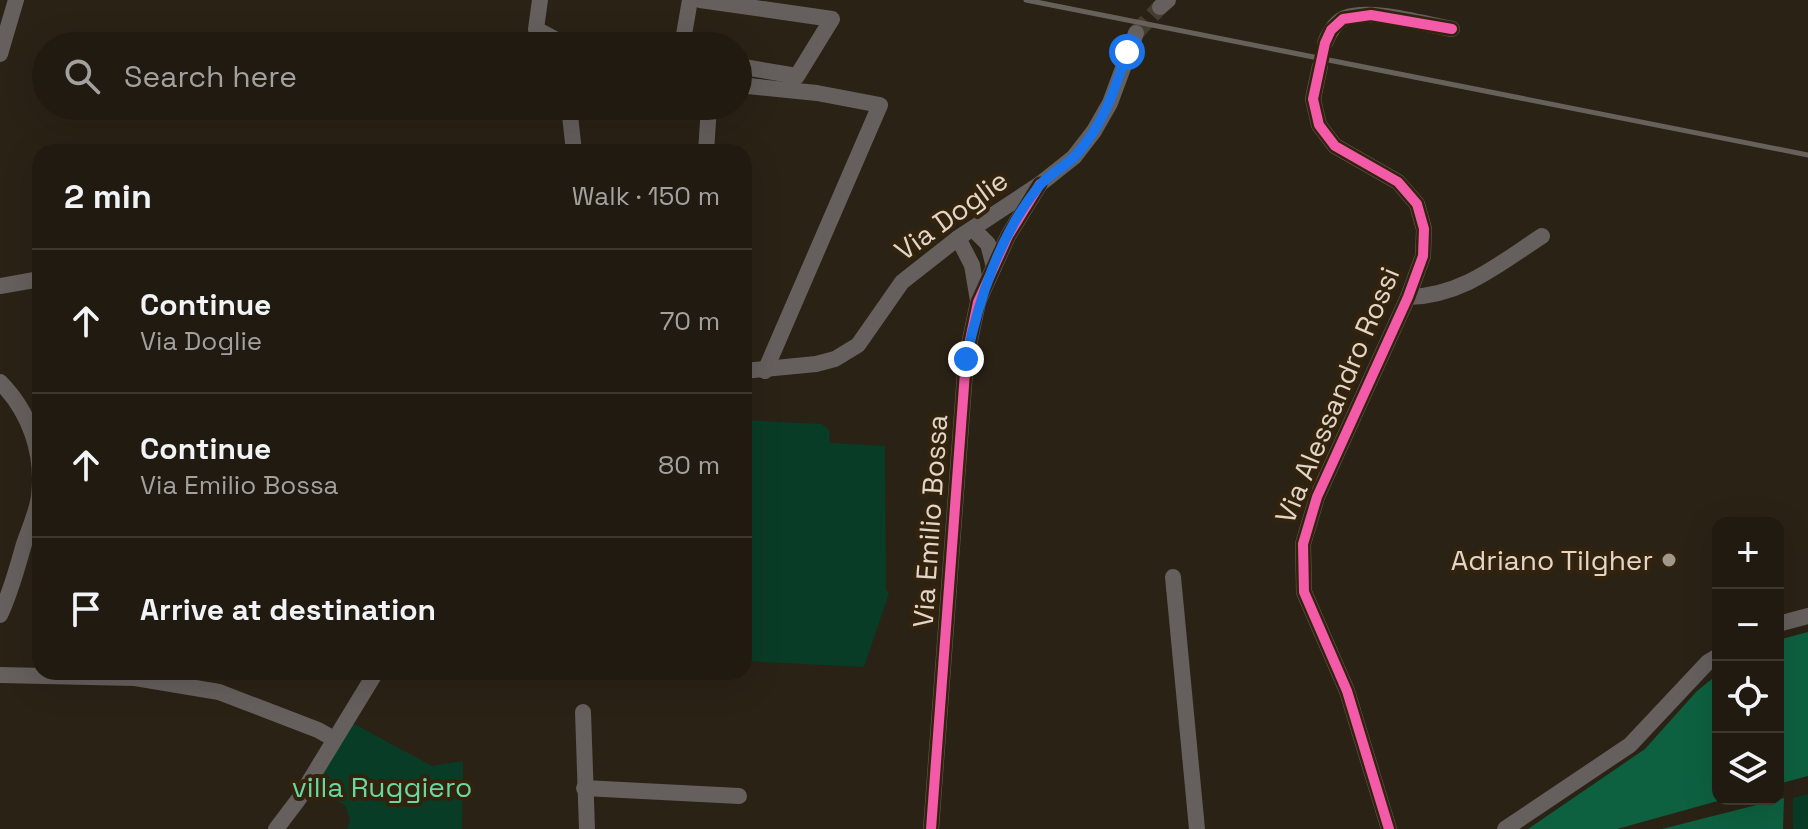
<!DOCTYPE html>
<html lang="en">
<head>
<meta charset="utf-8">
<style>
  :root { --surface:#201a10; --page:#282319; --text:#f1f3f6; --muted:#a2a19f; --line:#3d3830 }
  body { margin:0; font-family:"Space Grotesk",sans-serif; background:var(--page); color:var(--text) }
  .controls { position:absolute; right:24px; bottom:24px; display:grid; overflow:hidden; border-radius:16px; box-shadow:0 8px 32px #0002 }
  .controls button { width:72px; height:72px; display:grid; place-items:center; padding:0; border:0; border-bottom:2px solid var(--line); background:var(--surface); color:var(--text); font:40px sans-serif }
  .stop { position:absolute; width:24px; height:24px; margin:-18px; border:6px solid #1a73e8; border-radius:50%; background:#fff }
  .stop.end { background:#1a73e8; border-color:#fff; box-shadow:0 2px 8px #0008 }
  .list { margin:0; padding:0; list-style:none }
  h2 { display:flex; justify-content:space-between; align-items:center; height:104px; margin:0; padding:0 32px; font-size:34px }
  h2 small { font-size:26px; font-weight:400; color:var(--muted) }
  .list li { display:grid; grid-template-columns:52px 1fr auto; gap:24px; align-items:center; box-sizing:border-box; height:144px; padding:0 32px; border-top:2px solid var(--line) }
  .list b { display:block; font-size:30px; white-space:nowrap }
  .list p { margin:0; font-size:26px; white-space:nowrap; color:var(--muted) }
  .list em { font-size:26px; font-style:normal; color:var(--muted) }
  .icon { flex:none; width:44px; height:44px; fill:none; stroke:currentColor; stroke-width:2; stroke-linecap:round; stroke-linejoin:round }
  .map { position:relative; flex:none; width:1808px; height:829px; overflow:hidden }
  .search { position:absolute; background:var(--surface); box-shadow:0 8px 32px #0002; left:32px; top:32px; width:720px; height:88px; display:flex; align-items:center; gap:20px; box-sizing:border-box; padding:0 28px; border-radius:44px; color:var(--muted); font-size:30px }
  .panel { position:absolute; background:var(--surface); box-shadow:0 8px 32px #0002; left:32px; top:144px; width:720px; height:536px; border-radius:24px }
  .map>svg:first-child { display:block }
  .green { fill:#093c26 }
  .forest { fill:#0d6141 }
  .lines { fill:none; stroke-linecap:round; stroke-linejoin:round }
  .minor-tunnel { stroke:#453d30; stroke-width:16; stroke-dasharray:16 8; stroke-linecap:butt }
  .minor { stroke:#655f5d; stroke-width:16 }
  .rail { stroke:#66615b; stroke-width:5 }
  .cycleway-casing { stroke:#33230c; stroke-width:15 }
  .cycleway { stroke:#f35aa7; stroke-width:10 }
  .route { stroke:#1a73e8; stroke-width:10 }
  .poi-dot { fill:#a1978a; stroke:#33230c; stroke-width:3 }
  .labels { text-anchor:middle; dominant-baseline:central; stroke-width:8; stroke-linejoin:round; paint-order:stroke }
  .street-label { font-size:28px; fill:#e1d6c9; stroke:#33230c }
  .poi-label { font-size:28px; fill:#e1d6c9; stroke:#33230c; text-anchor:end }
  .park-label { font-size:28px; fill:#65d8a3; stroke:#33230c }
</style>
</head>
<body>
<div class="map">
<svg width="1808" height="829" viewBox="0 0 1808 829">
  <rect width="100%" height="100%" fill="#2a2215"/>
  <!-- green -->
  <g class="green">
    <polygon points="744,420 822,424 829,430 830,443 885,446 886,590 889,593 864,667 744,661"/>
    <polygon points="347,720 432,766 463,761 462,829 347,829 350,819 345,805 306,786"/>
    <polygon points="1808,794 1808,829 1793,829 1793,798"/>
  </g>
  <!-- forest -->
  <g class="forest">
    <polygon points="1808,632 1808,776 1778,784 1778,640"/>
    <polygon points="1718,674 1718,799 1725,799 1617,829 1528,829 1645,749 1697,691"/>
    <polygon points="1784,798 1783,829 1662,829"/>
  </g>
  <g class="lines">
    <!-- minor-tunnel -->
    <polyline class="minor-tunnel" points="1136,33 1160,7"/>
    <!-- minor -->
    <g class="minor">
      <polyline points="540,0 536,29 553,38 560,46"/>
      <polyline points="700,0 832,19 797,76 738,66"/>
      <polyline points="1160,7 1168,0"/>
      <path d="M1325,43C1329,33 1335,22 1345,18C1371,8 1424,24 1452,29"/>
      <polyline points="682,46 690,0"/>
      <polyline points="0,54 16,0"/>
      <polyline points="1320,66 1313,99 1319,125 1335,146 1398,182 1417,204 1424,229 1423,256 1408,297 1317,497 1303,544 1304,592 1347,691 1389,829"/>
      <polyline points="738,85 817,93 880,105 765,371"/>
      <polyline points="569,106 574,152"/>
      <polyline points="706,152 709,106"/>
      <polyline points="973,229 988,244 994,267"/>
      <polyline points="958,238 972,265 978,301"/>
      <polyline points="0,286 40,279"/>
      <path d="M1408,297C1462,296 1499,264 1542,236"/>
      <polyline points="744,371 816,364 835,359 858,345 902,282 958,238 1040,184 1074,157 1094,131 1110,103 1136,33"/>
      <path d="M0,382C30,412 44,454 39,496C37,512 29,529 24,544C17,568 11,592 0,615"/>
      <polyline points="1173,577 1197,829"/>
      <polyline points="1778,624 1808,616"/>
      <polyline points="0,675 135,678 219,692 318,730 334,739"/>
      <polyline points="583,712 587,829"/>
      <polyline points="584,788 739,796"/>
      <polyline points="276,829 298,800 376,672"/>
      <polyline points="931,829 966,359 978,302 1008,236 1040,184"/>
      <polyline points="1505,829 1630,745 1708,662 1718,656"/>
    </g>
    <!-- rail -->
    <polyline class="rail" points="1026,0 1808,155"/>
    <!-- cycleway casing -->
    <g class="cycleway-casing">
      <g id="cycleway">
        <polyline points="931,829 966,359 978,302 1008,236 1040,184"/>
        <polyline points="1389,829 1347,691 1304,592 1303,544 1317,497 1408,297 1423,256 1424,229 1417,204 1398,182 1335,146 1319,125 1313,99 1325,43 1331,30 1343,19 1371,15 1452,29"/>
      </g>
    </g>
    <!-- cycleway -->
    <use href="#cycleway" class="cycleway"/>
  </g>
  <g class="lines">
    <!-- route -->
    <path class="route" d="M966,359C979,299 999,236 1039,186C1049,174 1065,167 1076,155C1103,125 1115,89 1127,52"/>
  </g>
  <!-- markers -->
  <circle class="poi-dot" cx="1669" cy="560" r="8"/>
  <g class="labels">
    <!-- street labels -->
    <g class="street-label">
      <text transform="translate(951 215) rotate(-36)">Via Doglie</text>
      <text transform="translate(1337 395) rotate(-67)">Via Alessandro Rossi</text>
      <text transform="translate(930 521) rotate(-86)">Via Emilio Bossa</text>
    </g>
    <!-- poi labels -->
    <g class="poi-label">
      <text x="1653" y="560">Adriano Tilgher</text>
    </g>
    <!-- park labels -->
    <g class="park-label">
      <text x="382" y="787">villa Ruggiero</text>
    </g>
  </g>
</svg>
<div class="controls">
<button>+</button>
<button>−</button>
<button><svg class="icon" aria-label="locate" viewBox="0 0 24 24"><circle cx="12" cy="12" r="6"/><path d="M12 2v4M12 18v4M2 12h4M18 12h4"/></svg></button>
<button><svg class="icon" aria-label="layers" viewBox="0 0 24 24"><path d="M12 4l9 5-9 5-9-5zM3 14l9 5 9-5"/></svg></button>
</div>
<div class="stop" style="left:1127px;top:52px"></div>
<div class="stop end" style="left:966px;top:359px"></div>
<div class="search"><svg class="icon" aria-label="search" viewBox="0 0 24 24"><circle cx="10" cy="10" r="6"/><path d="M15 15l6 6"/></svg>Search here</div>
<section class="panel">
<h2>2 min<small>Walk · 150 m</small></h2>
<ul class="list">
<li><svg class="icon" aria-label="ahead" viewBox="0 0 24 24"><path d="M12 20V5M6 11l6-6 6 6"/></svg><div><b>Continue</b><p>Via Doglie</p></div><em>70 m</em></li>
<li><svg class="icon" aria-label="ahead" viewBox="0 0 24 24"><path d="M12 20V5M6 11l6-6 6 6"/></svg><div><b>Continue</b><p>Via Emilio Bossa</p></div><em>80 m</em></li>
<li><svg class="icon" aria-label="arrive" viewBox="0 0 24 24"><path d="M6 21V4h12l-3 4 3 4H6"/></svg><div><b>Arrive at destination</b></div></li>
</ul>
</section>
</div>
</body>
</html>
